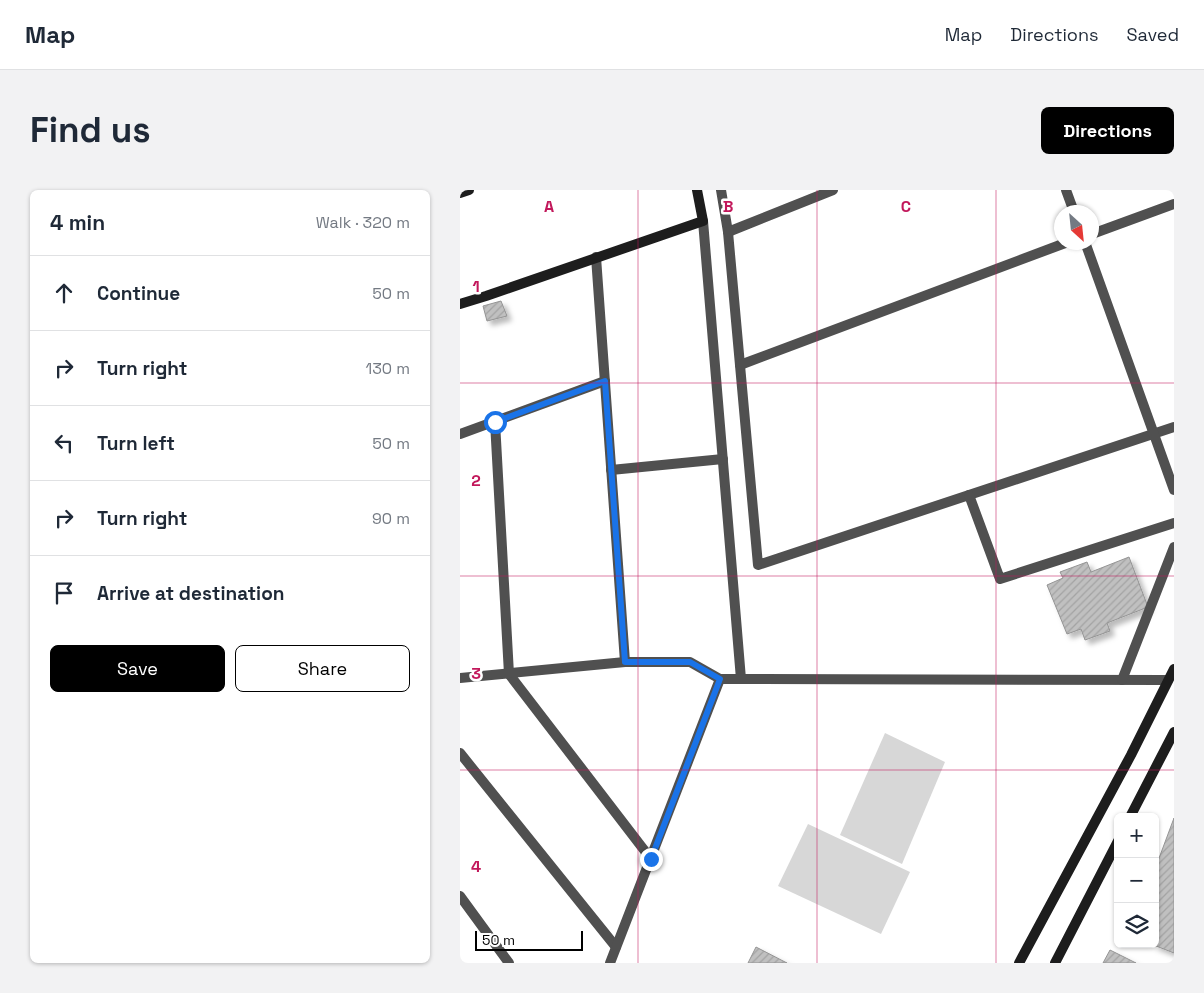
<!DOCTYPE html>
<html lang="en">
<head>
<meta charset="utf-8">
<style>
  :root { --surface:#fff; --page:#f2f2f3; --text:#1f2937; --muted:#747a83; --line:#e0e1e3; --accent:#000 }
  body { margin:0; font-family:"Space Grotesk",sans-serif; background:var(--page); color:var(--text) }
  .controls { position:absolute; right:15px; bottom:15px; display:grid; overflow:hidden; border-radius:8px; box-shadow:0 1px 4px #0004 }
  .controls button { width:45px; height:45px; display:grid; place-items:center; padding:0; border:0; border-bottom:1px solid var(--line); background:var(--surface); color:var(--text); font:25px sans-serif }
  .compass { position:absolute; left:594px; top:15px; width:45px; height:45px; border-radius:50%; background:var(--surface); box-shadow:0 1px 4px #0004; rotate:153deg }
  .scale { position:absolute; left:15px; bottom:12px; width:108px; box-sizing:border-box; padding-left:5px; border:2px solid #000; border-top:0; font-size:14px; line-height:18px; white-space:nowrap; color:#000; -webkit-text-stroke:4px #fff; paint-order:stroke }
  .stop { position:absolute; width:15px; height:15px; margin:-11px; border:4px solid #1a73e8; border-radius:50%; background:#fff }
  .stop.end { background:#1a73e8; border-color:#fff; box-shadow:0 1px 5px #0008 }
  .list { margin:0; padding:0; list-style:none }
  h2 { display:flex; justify-content:space-between; align-items:center; height:65px; margin:0; padding:0 20px; font-size:21px }
  h2 small { font-size:16px; font-weight:400; color:var(--muted) }
  .list li { display:grid; grid-template-columns:32px 1fr auto; gap:15px; align-items:center; box-sizing:border-box; height:75px; padding:0 20px; border-top:1px solid var(--line) }
  .list b { display:block; font-size:19px; white-space:nowrap }
  .list em { font-size:16px; font-style:normal; color:var(--muted) }
  .actions { display:flex; gap:10px; padding:15px 20px }
  .actions a { flex:1; padding:11px 0; border:1px solid var(--accent); border-radius:8px; text-align:center; font-size:18px; color:var(--accent) }
  .actions .main { background:var(--accent); color:#fff }
  .icon { flex:none; width:28px; height:28px; fill:none; stroke:currentColor; stroke-width:2; stroke-linecap:round; stroke-linejoin:round }
  .map { position:relative; flex:none; width:714px; height:773px; overflow:hidden; border-radius:8px }
  header { display:flex; align-items:center; gap:30px; box-sizing:border-box; height:70px; padding:0 25px; background:var(--surface); border-bottom:1px solid var(--line) }
  header strong { font-size:24px }
  nav { display:flex; gap:28px; margin-inline-start:auto; font-size:18px }
  .intro { display:flex; align-items:center; justify-content:space-between; box-sizing:border-box; height:120px; padding:0 30px }
  h1 { margin:0; font-size:35px }
  .button { padding:12px 22px; border-radius:8px; background:var(--accent); color:#fff; font-size:18px; font-weight:700 }
  main { display:flex; gap:30px; padding:0 30px }
  aside { flex:1; background:var(--surface); border-radius:8px; box-shadow:0 1px 4px #0004 }
  .map>svg:first-child { display:block }
  .green { fill:#d7d7d7 }
  .building { fill:url(#building-hatch); stroke:#949494; filter:url(#shadow) }
  .lines { fill:none; stroke-linecap:round; stroke-linejoin:round }
  .street { stroke:#505050; stroke-width:10 }
  .secondary { stroke:#1d1d1d; stroke-width:10 }
  .route { stroke:#1a73e8; stroke-width:6 }
  .grid { fill:none; stroke:#c2185b; stroke-width:1; stroke-opacity:0.55 }
  .grid-label { font-size:16px; text-anchor:middle; font-weight:bold; fill:#c2185b; stroke:#fff; stroke-width:5; stroke-linejoin:round; paint-order:stroke }
</style>
</head>
<body>
<header>
<strong>Map</strong>
<nav><a>Map</a><a>Directions</a><a>Saved</a></nav>
</header>
<div class="intro"><h1>Find us</h1><a class="button">Directions</a></div>
<main>
<aside>
<h2>4 min<small>Walk · 320 m</small></h2>
<ul class="list">
<li><svg class="icon" aria-label="ahead" viewBox="0 0 24 24"><path d="M12 20V5M6 11l6-6 6 6"/></svg><div><b>Continue</b></div><em>50 m</em></li>
<li><svg class="icon" aria-label="right" viewBox="0 0 24 24"><path d="M7 20v-9h11M14 6l5 5-5 5"/></svg><div><b>Turn right</b></div><em>130 m</em></li>
<li><svg class="icon" aria-label="left" viewBox="0 0 24 24"><path d="M17 20v-9H6M10 6l-5 5 5 5"/></svg><div><b>Turn left</b></div><em>50 m</em></li>
<li><svg class="icon" aria-label="right" viewBox="0 0 24 24"><path d="M7 20v-9h11M14 6l5 5-5 5"/></svg><div><b>Turn right</b></div><em>90 m</em></li>
<li><svg class="icon" aria-label="arrive" viewBox="0 0 24 24"><path d="M6 21V4h12l-3 4 3 4H6"/></svg><div><b>Arrive at destination</b></div></li>
</ul>
<div class="actions"><a class="main">Save</a><a>Share</a></div>
</aside>
<div class="map">
<svg width="714" height="773" viewBox="0 0 714 773">
  <defs>
    <pattern id="building-hatch" width="6" height="6" patternUnits="userSpaceOnUse" patternTransform="scale(1.25)"><rect width="6" height="6" fill="#c0c0c0"/><path d="M-1 1l2-2M0 6l6-6M5 7l2-2" fill="none" stroke="#a3a3a3"/></pattern>
    <filter id="shadow"><feDropShadow dx="4.5" dy="4.5" stdDeviation="2.5" flood-color="#0004"/></filter>
  </defs>
  <rect width="100%" height="100%" fill="#fff"/>
  <!-- green -->
  <g class="green">
    <polygon points="425,543 485,572 442,674 380,645"/>
    <polygon points="348,634 450,682 421,744 318,696"/>
  </g>
  <!-- building -->
  <g class="building">
    <polygon points="41,111 47,126 27,131 23,116"/>
    <polygon points="669,367 688,417 647,433 650,441 625,450 621,439 607,444 587,395 603,388 600,382 627,372 631,382"/>
    <polygon points="714,628 714,763 691,754 695,754 695,679"/>
    <polygon points="296,757 327,773 288,773"/>
    <polygon points="650,760 676,773 643,773"/>
  </g>
  <g class="lines">
    <!-- street -->
    <g class="street">
      <polyline points="261,0 268,42 298,375 714,237"/>
      <polyline points="606,0 614,22"/>
      <polyline points="243,31 281,489"/>
      <polyline points="268,42 373,0"/>
      <polyline points="632,44 714,14"/>
      <polyline points="625,52 714,300"/>
      <polyline points="136,67 165,472"/>
      <polyline points="280,175 608,52"/>
      <polyline points="35,232 49,484 191,669"/>
      <polyline points="0,244 145,191"/>
      <polyline points="151,280 263,269"/>
      <polyline points="509,305 540,389 714,333"/>
      <polyline points="0,488 165,472 230,472 260,489 708,490"/>
      <polyline points="662,490 714,357"/>
      <polyline points="0,563 156,757"/>
      <polyline points="0,706 49,773"/>
      <polyline points="150,773 260,489"/>
    </g>
    <!-- secondary -->
    <g class="secondary">
      <polyline points="0,3 9,0"/>
      <polyline points="0,114 26,106 243,31 237,0"/>
      <polyline points="670,627 714,542"/>
      <polyline points="559,773 671,565 714,479"/>
      <polyline points="595,773 658,651"/>
    </g>
  </g>
  <g class="lines">
    <!-- route -->
    <polyline class="route" points="35,232 145,191 165,472 230,472 260,489 191,669"/>
  </g>
  <!-- grid -->
  <path class="grid" d="M178,0V773M357,0V773M536,0V773M0,193H714M0,386H714M0,580H714"/>
  <g class="grid-label">
    <text x="89" y="22">A</text>
    <text x="268" y="22">B</text>
    <text x="446" y="22">C</text>
    <text x="16" y="102">1</text>
    <text x="16" y="296">2</text>
    <text x="16" y="489">3</text>
    <text x="16" y="682">4</text>
  </g>
</svg>
<div class="controls">
<button>+</button>
<button>−</button>
<button><svg class="icon" aria-label="layers" viewBox="0 0 24 24"><path d="M12 4l9 5-9 5-9-5zM3 14l9 5 9-5"/></svg></button>
</div>
<svg class="compass" viewBox="-18 -18 36 36"><path d="M0-13l5 13h-10z" fill="#e53935"/><path d="M0 13l5-13h-10z" fill="#747a83"/></svg>
<div class="scale">50 m</div>
<div class="stop" style="left:35px;top:232px"></div>
<div class="stop end" style="left:191px;top:669px"></div>
</div>
</main>
</body>
</html>
